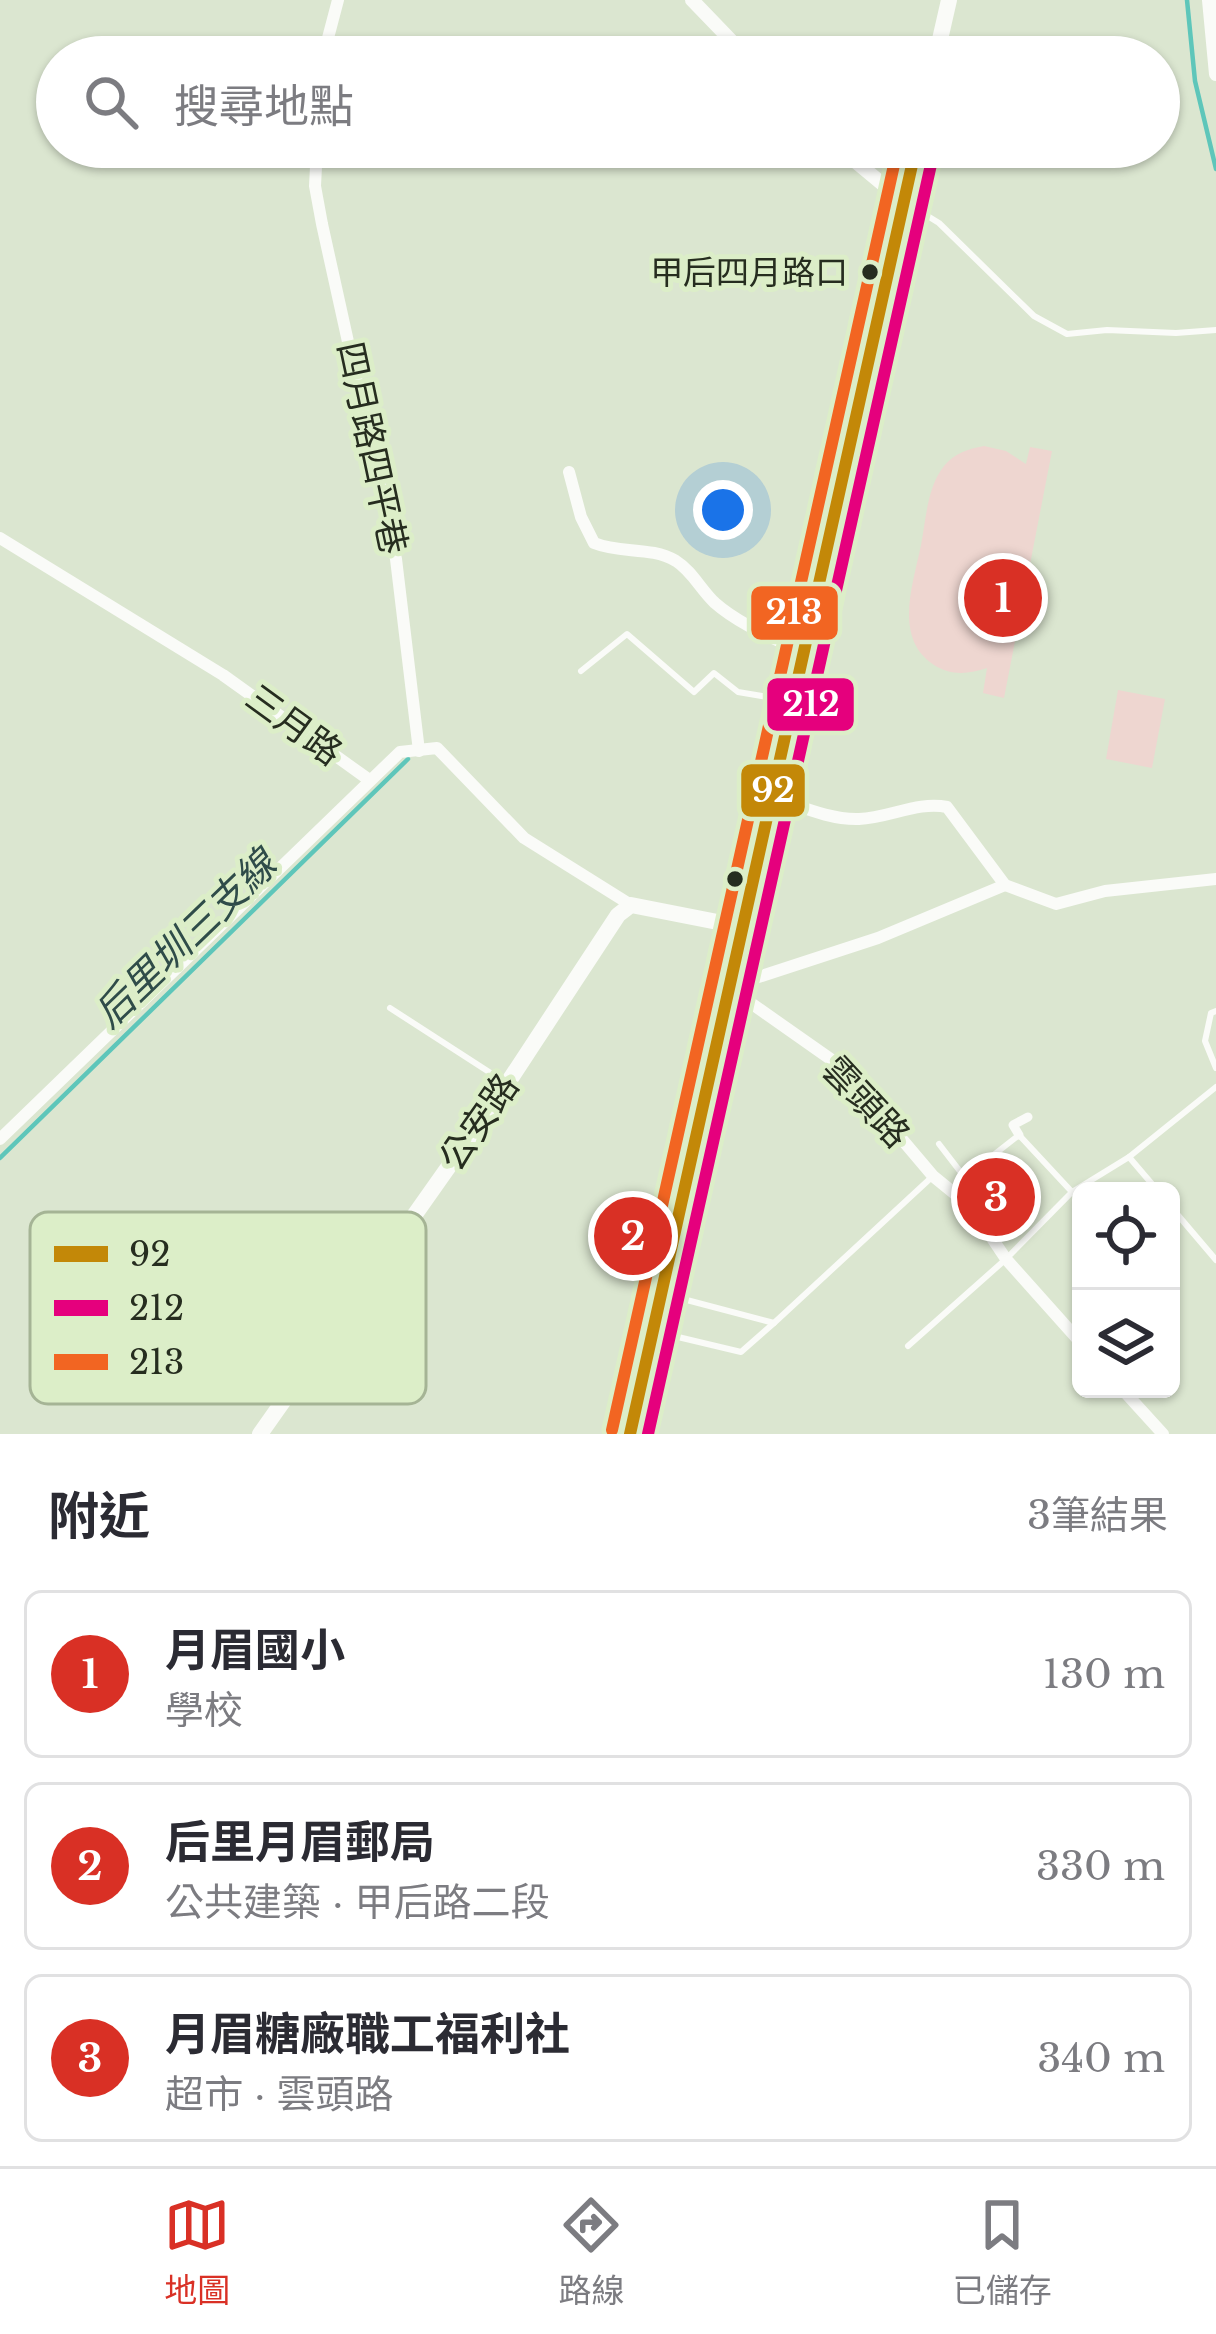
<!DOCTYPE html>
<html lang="zh-TW">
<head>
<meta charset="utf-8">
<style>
  :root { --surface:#fff; --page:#f7f7f7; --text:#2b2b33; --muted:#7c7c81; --line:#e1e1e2; --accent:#d93025 }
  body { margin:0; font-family:"Libre Baskerville","Noto Sans TC",serif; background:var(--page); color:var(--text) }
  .controls { position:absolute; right:36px; bottom:36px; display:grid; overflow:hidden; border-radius:18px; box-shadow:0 3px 9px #0004 }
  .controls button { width:108px; height:108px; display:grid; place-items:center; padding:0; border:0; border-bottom:3px solid var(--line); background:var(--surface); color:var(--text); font:60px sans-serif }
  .you { position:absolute; left:723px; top:510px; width:42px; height:42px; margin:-30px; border:9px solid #fff; border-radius:50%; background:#1a73e8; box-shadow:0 0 0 18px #1a73e833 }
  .badge { display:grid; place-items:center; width:78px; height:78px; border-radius:50%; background:var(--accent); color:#fff; font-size:39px; font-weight:700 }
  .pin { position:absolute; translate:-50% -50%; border:6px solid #fff; box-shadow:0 3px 12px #0006 }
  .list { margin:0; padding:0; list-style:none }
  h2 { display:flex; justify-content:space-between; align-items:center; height:156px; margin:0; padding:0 48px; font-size:51px }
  h2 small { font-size:39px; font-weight:400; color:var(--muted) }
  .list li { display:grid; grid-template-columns:78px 1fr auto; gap:36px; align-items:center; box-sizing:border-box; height:168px; margin:0 24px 24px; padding:0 24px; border:3px solid var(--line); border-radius:18px }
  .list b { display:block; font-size:45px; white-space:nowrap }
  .list p { margin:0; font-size:39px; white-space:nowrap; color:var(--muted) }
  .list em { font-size:39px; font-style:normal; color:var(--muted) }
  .icon { flex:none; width:66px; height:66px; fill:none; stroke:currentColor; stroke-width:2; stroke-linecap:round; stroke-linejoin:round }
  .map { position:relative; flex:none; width:1216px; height:1434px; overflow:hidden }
  .search { position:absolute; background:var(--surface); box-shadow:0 3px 9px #0004; left:36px; right:36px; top:36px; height:132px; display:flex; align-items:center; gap:30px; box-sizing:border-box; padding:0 42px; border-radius:66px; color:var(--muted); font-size:45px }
  .sheet { height:732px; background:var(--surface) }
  nav { display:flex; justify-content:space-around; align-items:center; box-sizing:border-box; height:168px; border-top:3px solid var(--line); background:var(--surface); font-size:33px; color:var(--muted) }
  nav a { display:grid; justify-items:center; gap:6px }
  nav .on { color:var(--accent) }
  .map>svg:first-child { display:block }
  .green { fill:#eed6d0 }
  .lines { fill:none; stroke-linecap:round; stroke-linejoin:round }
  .stream { stroke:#5ec6ba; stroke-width:4.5 }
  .service { stroke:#fafbf8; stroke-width:6 }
  .pedestrian { stroke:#fafbf8; stroke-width:9 }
  .minor { stroke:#fafbf8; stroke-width:12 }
  .tertiary { stroke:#fafbf8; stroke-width:14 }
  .secondary { stroke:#fafbf8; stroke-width:16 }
  .bus-1-casing { stroke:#dceec8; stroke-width:21 }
  .bus-2-casing { stroke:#dceec8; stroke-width:21 }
  .bus-3-casing { stroke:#dceec8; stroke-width:21 }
  .bus-1 { stroke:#c38808; stroke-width:12 }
  .bus-2 { stroke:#e5007d; stroke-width:12 }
  .bus-3 { stroke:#f26522; stroke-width:12 }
  .bus-dot { fill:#262d1f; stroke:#dceec8; stroke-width:4.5 }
  .labels { text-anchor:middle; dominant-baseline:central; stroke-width:10; stroke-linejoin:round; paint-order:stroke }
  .bus-label { font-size:33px; fill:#262d1f; stroke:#dceec8; text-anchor:end }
  .street-label { font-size:36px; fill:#262d1f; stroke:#dceec8 }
  .water-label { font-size:39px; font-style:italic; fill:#2f4c49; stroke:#dceec8 }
  .key { fill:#dceec8; stroke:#a5b495; stroke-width:3 }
  .key-label { font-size:33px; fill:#262d1f }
  .line-badge { stroke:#dceec8; stroke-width:4.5 }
  .badge-label { font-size:33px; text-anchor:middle; font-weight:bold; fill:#fff }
</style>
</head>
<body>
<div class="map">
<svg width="1216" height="1434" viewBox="0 0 1216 1434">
  <rect width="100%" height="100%" fill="#dbe6d0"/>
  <!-- green -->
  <g class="green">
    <path d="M984,446L1006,451L1026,464L1030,447L1052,451L1004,698L983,693L987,668C969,674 951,676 934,665C893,638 913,585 921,545C926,520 927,487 944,466C955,453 968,449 984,446Z"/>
    <polygon points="1118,690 1165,699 1152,768 1106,759"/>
  </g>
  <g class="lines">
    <!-- stream -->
    <g class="stream">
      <polyline points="1187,0 1195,81 1216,169"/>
      <polyline points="0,1158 408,759"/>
    </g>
    <!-- service -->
    <g class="service">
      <polyline points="908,204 939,223 1034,316 1067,334 1107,330 1176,333 1216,330"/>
      <polyline points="581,671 627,634 694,692 714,673 738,692 791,701"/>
      <polyline points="390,1008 503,1081"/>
      <polyline points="1216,1011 1211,1013 1205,1041 1216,1068"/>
      <polyline points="939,1144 969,1183"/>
      <polyline points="1129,1157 1158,1191"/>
      <polyline points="957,1193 987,1171 982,1164 1019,1135 1072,1192"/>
      <polyline points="1171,1207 1216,1260"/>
      <polyline points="774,1323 933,1176"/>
      <polyline points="657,1332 741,1352 774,1323 664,1294"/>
      <polyline points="908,1346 1006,1259 1072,1192 1129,1157 1216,1087"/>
    </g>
    <!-- pedestrian -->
    <polyline class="pedestrian" points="1019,1135 1013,1125 1028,1117"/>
    <!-- minor -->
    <g class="minor">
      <polyline points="323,57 338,0"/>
      <polyline points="317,147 315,186 322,224 396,559 419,751"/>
      <path d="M569,472L581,517L594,543C621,554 650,546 676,561C692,571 701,590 715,603C740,625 776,639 806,654"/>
      <polyline points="0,538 223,675 368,779"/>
      <path d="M772,797C800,806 830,820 859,819C889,818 918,801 947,807L1005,885L1056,904L1105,891L1216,879"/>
      <polyline points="728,987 839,1065 933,1176 971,1207 1006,1259 1081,1343"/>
      <polyline points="728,987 878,938 1005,885"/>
      <polyline points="0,1139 400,752 437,748 524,838 631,905"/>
      <polyline points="1122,1389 1163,1434"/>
    </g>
    <!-- tertiary -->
    <g class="tertiary">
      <polyline points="692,0 747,57"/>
      <polyline points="1209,0 1216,74"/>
      <polyline points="838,147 903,201"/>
    </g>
    <!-- secondary -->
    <g class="secondary">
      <polyline points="936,57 949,0"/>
      <polyline points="260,1434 507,1084 618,915 631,905 743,927"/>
      <polyline points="630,1434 916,147"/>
    </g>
    <!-- bus-1 casing -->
    <g class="bus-1-casing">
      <polyline id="bus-1" points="630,1434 916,147"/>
    </g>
    <!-- bus-2 casing -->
    <g class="bus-2-casing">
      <polyline id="bus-2" points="648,1434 934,151"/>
    </g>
    <!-- bus-3 casing -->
    <g class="bus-3-casing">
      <polyline id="bus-3" points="612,1430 898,147"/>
    </g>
    <!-- bus-1 -->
    <use href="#bus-1" class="bus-1"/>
    <!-- bus-2 -->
    <use href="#bus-2" class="bus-2"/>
    <!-- bus-3 -->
    <use href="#bus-3" class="bus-3"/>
  </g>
  <!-- markers -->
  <g class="bus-dot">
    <circle cx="870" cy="272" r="10"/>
    <circle cx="735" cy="879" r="10"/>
  </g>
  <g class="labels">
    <!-- bus labels -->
    <g class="bus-label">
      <text x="848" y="272">甲后四月路口</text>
    </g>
    <!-- street labels -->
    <g class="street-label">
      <text transform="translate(372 448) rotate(78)">四月路四平巷</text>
      <text transform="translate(294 725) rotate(36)">三月路</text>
      <text transform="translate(866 1102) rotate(47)">雲頭路</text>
      <text transform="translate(479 1122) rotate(-55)">公安路</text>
    </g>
    <!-- water labels -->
    <g class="water-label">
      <text transform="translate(185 939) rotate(-44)">后里圳三支線</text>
    </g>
  </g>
  <!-- legend -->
  <rect x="30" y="1212" width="396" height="192" rx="18" class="key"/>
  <rect x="54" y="1246" width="54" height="16" fill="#c38808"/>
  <rect x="54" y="1300" width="54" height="16" fill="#e5007d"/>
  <rect x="54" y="1354" width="54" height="16" fill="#f26522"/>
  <g class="key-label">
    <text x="129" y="1266">92</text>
    <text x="129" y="1320">212</text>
    <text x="129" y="1374">213</text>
  </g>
  <g class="line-badge">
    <rect x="749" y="584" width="91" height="58" rx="12" fill="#f26522"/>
    <rect x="765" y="676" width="91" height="57" rx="12" fill="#e5007d"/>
    <rect x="739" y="762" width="68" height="57" rx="12" fill="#c38808"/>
  </g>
  <g class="badge-label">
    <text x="794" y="624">213</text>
    <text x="811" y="716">212</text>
    <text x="773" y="802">92</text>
  </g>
</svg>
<div class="controls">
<button><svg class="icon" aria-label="locate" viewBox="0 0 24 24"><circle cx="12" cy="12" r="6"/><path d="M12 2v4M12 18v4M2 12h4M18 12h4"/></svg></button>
<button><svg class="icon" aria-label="layers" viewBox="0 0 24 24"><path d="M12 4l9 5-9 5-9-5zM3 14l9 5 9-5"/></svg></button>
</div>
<div class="you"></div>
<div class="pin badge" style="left:1003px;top:598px">1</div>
<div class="pin badge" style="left:633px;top:1236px">2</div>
<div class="pin badge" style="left:996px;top:1197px">3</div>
<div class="search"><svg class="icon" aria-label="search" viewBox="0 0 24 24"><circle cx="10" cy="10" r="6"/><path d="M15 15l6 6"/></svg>搜尋地點</div>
</div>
<section class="sheet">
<h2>附近<small>3筆結果</small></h2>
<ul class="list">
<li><span class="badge">1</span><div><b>月眉國小</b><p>學校</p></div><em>130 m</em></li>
<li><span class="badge">2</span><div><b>后里月眉郵局</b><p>公共建築 · 甲后路二段</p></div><em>330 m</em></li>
<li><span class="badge">3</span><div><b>月眉糖廠職工福利社</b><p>超市 · 雲頭路</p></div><em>340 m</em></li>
</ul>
</section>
<nav>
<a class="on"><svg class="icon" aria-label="map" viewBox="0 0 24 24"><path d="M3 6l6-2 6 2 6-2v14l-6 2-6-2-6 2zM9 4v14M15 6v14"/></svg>地圖</a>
<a><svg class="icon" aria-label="directions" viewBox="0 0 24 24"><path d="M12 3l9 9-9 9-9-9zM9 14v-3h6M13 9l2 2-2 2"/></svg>路線</a>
<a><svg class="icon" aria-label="saved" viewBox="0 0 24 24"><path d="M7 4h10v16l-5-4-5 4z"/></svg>已儲存</a>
</nav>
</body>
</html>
